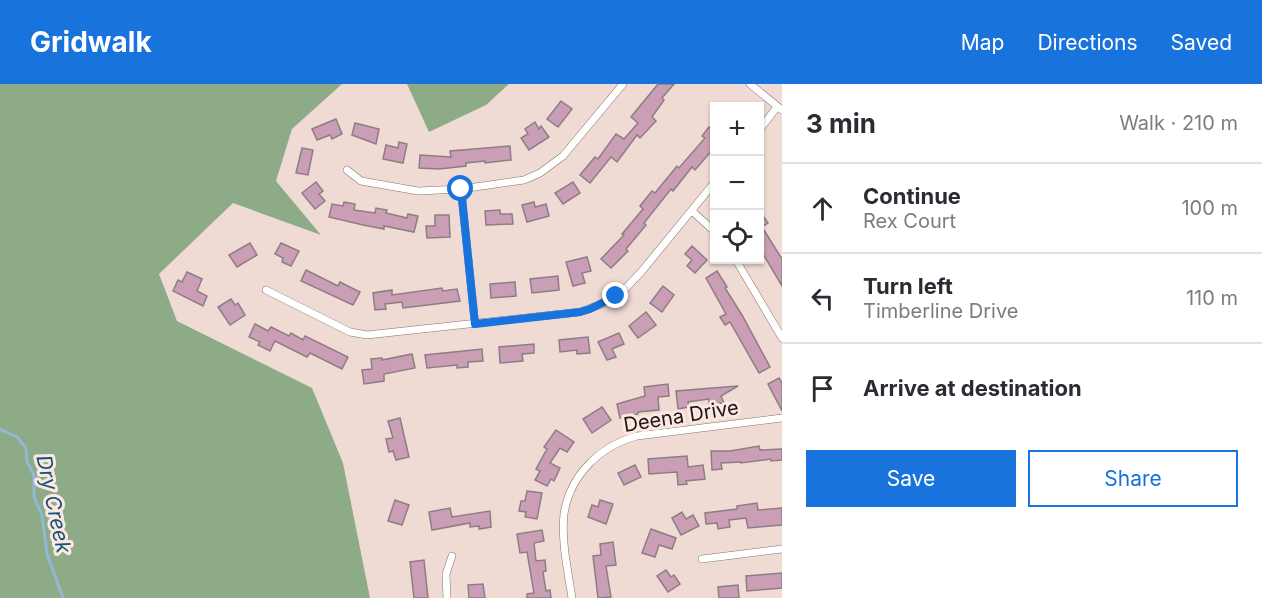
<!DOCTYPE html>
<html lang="en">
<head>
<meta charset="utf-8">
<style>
  :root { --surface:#fff; --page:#f2f2f3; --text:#2b2b33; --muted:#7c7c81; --line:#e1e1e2; --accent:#1873dc }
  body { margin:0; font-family:Inter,sans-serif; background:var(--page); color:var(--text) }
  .controls { position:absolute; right:18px; top:18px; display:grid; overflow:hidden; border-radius:0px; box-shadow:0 2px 4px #0004 }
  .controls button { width:54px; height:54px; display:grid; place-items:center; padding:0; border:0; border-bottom:2px solid var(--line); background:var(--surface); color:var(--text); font:30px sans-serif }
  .stop { position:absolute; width:18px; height:18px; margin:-14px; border:4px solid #1873dc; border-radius:50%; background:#fff }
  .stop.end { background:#1873dc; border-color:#fff; box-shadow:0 2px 6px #0008 }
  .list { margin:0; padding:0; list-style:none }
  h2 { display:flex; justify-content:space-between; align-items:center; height:78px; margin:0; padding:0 24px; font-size:26px }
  h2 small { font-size:20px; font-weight:400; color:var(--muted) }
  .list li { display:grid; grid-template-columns:39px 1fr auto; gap:18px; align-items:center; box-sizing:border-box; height:90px; padding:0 24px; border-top:2px solid var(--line) }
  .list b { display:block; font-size:22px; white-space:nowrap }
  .list p { margin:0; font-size:20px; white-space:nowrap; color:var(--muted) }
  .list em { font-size:20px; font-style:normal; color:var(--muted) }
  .actions { display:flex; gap:12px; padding:18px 24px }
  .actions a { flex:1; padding:14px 0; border:2px solid var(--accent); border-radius:0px; text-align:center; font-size:21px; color:var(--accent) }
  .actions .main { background:var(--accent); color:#fff }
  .icon { flex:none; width:33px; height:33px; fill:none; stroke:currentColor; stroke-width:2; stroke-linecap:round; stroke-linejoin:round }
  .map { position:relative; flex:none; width:782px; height:514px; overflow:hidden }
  header { display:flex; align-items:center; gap:36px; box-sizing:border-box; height:84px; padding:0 30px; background:var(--accent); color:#fff }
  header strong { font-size:28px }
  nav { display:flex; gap:33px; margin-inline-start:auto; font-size:21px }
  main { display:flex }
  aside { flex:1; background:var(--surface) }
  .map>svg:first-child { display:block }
  .forest { fill:#8eab88 }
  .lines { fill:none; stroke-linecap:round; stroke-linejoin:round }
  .stream { stroke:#91b9d6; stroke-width:3 }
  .building { fill:#ca9eb4; stroke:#8e7d85; stroke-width:1.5 }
  .street-casing { stroke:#85736d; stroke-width:8 }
  .street { stroke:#fff; stroke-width:7 }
  .route { stroke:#1873dc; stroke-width:8 }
  .labels { text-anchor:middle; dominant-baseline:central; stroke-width:6; stroke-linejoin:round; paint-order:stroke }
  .street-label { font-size:20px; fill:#1e1714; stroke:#fde8e1 }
  .water-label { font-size:21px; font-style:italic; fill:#11547a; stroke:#fde8e1 }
</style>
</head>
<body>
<header>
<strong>Gridwalk</strong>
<nav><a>Map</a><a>Directions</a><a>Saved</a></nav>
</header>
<main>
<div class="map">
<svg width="782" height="514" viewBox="0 0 782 514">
  <rect width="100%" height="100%" fill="#efdbd4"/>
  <!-- forest -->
  <g class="forest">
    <polygon points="0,0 342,0 292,45 276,97 321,151 233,119 159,190 177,237 312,304 343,379 370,514 0,514"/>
    <polygon points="407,0 509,0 486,21 429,48"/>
  </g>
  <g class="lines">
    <!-- stream -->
    <polyline class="stream" points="0,345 17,353 26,364 27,378 34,391 34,413 42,431 47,470 63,514"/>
  </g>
  <!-- building -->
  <g class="building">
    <polygon points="658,0 674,0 662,14 664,16 652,33 656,37 640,54 637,51 617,78 611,73 590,99 580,91 595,73 598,75 616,50 624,55 638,39 631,33"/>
    <polygon points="561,17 572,25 558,43 547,35"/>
    <polygon points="336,35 342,50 332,55 330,51 317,56 312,45"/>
    <polygon points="535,38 539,45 541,42 549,53 529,66 521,54 528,50 525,45"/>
    <polygon points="355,39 379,45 376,60 352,51"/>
    <polygon points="709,43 714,48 714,64 695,86 692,83 673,107 671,105 644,139 646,141 626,165 628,167 611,184 601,175 624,151 622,150 643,125 640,122 652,107 655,109 677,82 679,84 705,54 702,52"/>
    <polygon points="399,58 407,60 403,79 383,75 386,61 398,64"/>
    <polygon points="510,62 511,76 485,79 485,77 466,79 466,82 439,85 419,84 420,71 451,73 450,67"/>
    <polygon points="302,64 313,66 308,91 296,89"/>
    <polygon points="316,98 323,107 319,110 325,117 315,125 302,109"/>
    <polygon points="573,98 580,109 563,120 555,109"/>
    <polygon points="344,118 355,120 354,126 375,129 376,124 387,126 386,129 407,134 408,130 418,132 414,148 384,142 384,145 363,141 329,133 332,120 343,122"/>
    <polygon points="534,118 535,123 546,120 549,132 527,138 522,121"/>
    <polygon points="500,126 500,130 512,130 513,140 486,141 485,127"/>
    <polygon points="759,126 768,139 762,143 782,175 782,202 759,163"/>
    <polygon points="435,131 449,131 450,153 427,154 426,142 435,142"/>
    <polygon points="250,159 257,171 237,183 229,171"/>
    <polygon points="281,159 299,167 291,182 282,178 283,174 275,170"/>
    <polygon points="692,162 707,176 695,189 687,182 692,176 685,170"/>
    <polygon points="587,173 591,187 582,189 585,199 573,202 566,178"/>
    <polygon points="306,186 338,202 340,198 360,208 353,221 301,197"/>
    <polygon points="717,187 727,203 725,204 742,231 770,283 759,289 730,238 725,241 720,233 726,230 706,194"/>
    <polygon points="187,188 202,195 197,207 207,212 203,222 173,207 178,196 182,198"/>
    <polygon points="558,192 559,206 532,209 530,195"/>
    <polygon points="515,198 516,212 491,214 490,200"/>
    <polygon points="663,202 674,211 662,228 650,219"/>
    <polygon points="442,204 443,207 457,205 460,217 403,224 402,218 385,220 386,225 375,226 373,209 392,206 392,211"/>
    <polygon points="231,215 235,221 238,219 245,231 230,241 218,223"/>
    <polygon points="646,228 656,241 638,254 629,242"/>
    <polygon points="255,240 268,247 271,243 289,252 291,249 303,256 305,252 348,273 342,285 310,269 307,273 275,257 270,267 258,261 260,258 249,253"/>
    <polygon points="619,249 624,260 612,265 616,273 607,276 598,258"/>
    <polygon points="588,253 590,269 577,270 577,266 560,268 559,256"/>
    <polygon points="534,260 534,269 522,270 523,277 500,279 499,263"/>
    <polygon points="482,265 483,277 468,278 468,283 457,284 457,281 427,284 425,271"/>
    <polygon points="412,270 415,284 384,290 384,297 364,300 362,286 372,285 371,275 382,274 382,276"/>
    <polygon points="779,294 782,299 782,327 768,300"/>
    <polygon points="668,300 669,312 658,313 659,326 638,328 638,330 620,334 617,320 645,312 644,303"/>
    <polygon points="738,302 721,312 724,319 709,320 709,315 688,318 689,323 678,325 676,307"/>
    <polygon points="602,323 611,336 592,349 583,335"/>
    <polygon points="400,334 409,373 396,376 393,367 389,368 386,355 393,354 388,337"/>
    <polygon points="556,346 574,358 567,368 560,364 550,379 560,384 554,397 551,395 547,402 535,396 540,387 536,385 547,365 544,363"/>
    <polygon points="759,362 760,366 782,365 782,376 771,377 771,375 741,379 741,378 721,379 722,385 712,386 711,367 730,367"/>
    <polygon points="687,372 688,383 703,381 705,395 686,397 687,400 678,401 677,388 649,390 648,375"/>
    <polygon points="635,381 641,393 624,401 618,389"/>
    <polygon points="527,407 542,409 537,435 525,433 526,428 519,427 521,417 525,417"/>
    <polygon points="395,416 409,421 402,441 388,437"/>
    <polygon points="600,416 613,420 606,440 588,433 592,421 598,423"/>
    <polygon points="757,419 758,426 782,424 782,441 748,444 746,434 729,436 730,443 718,445 717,439 706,440 705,429 737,425 737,422"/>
    <polygon points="450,424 452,433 490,427 491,443 479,445 479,442 470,443 470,439 432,446 429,428"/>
    <polygon points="682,428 686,435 693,431 699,442 681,451 672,434"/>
    <polygon points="651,445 676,454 672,465 659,461 655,473 642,469"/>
    <polygon points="542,446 544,457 534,459 536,477 545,476 546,487 543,488 546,507 550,506 551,514 527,514 527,510 534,509 527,468 520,469 517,450"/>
    <polygon points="613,458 616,481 606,482 611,513 598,514 593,472 601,471 600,460"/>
    <polygon points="424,476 428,514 414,514 410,478"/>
    <polygon points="666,486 671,493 674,491 680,500 668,508 657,492"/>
    <polygon points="782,489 782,504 747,507 746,492"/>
    <polygon points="483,500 485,514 469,514 468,501"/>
    <polygon points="738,501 739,514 719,514 718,503"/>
  </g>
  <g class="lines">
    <!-- street casing -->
    <g class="street-casing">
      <g id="street">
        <polyline points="750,0 782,26"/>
        <polyline points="760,45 777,23"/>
        <polyline points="347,86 361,97 418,107 461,105 524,96 540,89 563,72 623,0"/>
        <polyline points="461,105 475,240"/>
        <polyline points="692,127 714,147"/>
        <polyline points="736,176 782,254"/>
        <polyline points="266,206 350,248 367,251 580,228 607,218 624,206 642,187 714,99"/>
        <polyline points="702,475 782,465"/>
        <polyline points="447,514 446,490 452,472"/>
        <path d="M572,514C568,487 561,457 564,430C570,391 600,362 637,352L782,334"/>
      </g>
    </g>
    <!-- street -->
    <use href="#street" class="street"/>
  </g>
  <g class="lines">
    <!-- route -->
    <polyline class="route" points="461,105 475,240 580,228 590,225 616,212"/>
  </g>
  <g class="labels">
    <!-- street labels -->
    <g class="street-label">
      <text transform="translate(681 332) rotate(-9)">Deena Drive</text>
    </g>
    <!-- water labels -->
    <g class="water-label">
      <text transform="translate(54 420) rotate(78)">Dry Creek</text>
    </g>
  </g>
</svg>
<div class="controls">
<button>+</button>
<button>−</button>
<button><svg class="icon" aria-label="locate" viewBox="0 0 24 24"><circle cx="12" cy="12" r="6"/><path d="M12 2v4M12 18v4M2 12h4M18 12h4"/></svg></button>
</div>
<div class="stop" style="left:461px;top:105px"></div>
<div class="stop end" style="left:616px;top:212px"></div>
</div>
<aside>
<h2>3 min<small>Walk · 210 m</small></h2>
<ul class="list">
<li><svg class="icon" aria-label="ahead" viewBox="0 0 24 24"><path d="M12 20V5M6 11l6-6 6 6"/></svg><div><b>Continue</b><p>Rex Court</p></div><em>100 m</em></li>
<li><svg class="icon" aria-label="left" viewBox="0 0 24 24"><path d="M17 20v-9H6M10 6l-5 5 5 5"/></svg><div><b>Turn left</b><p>Timberline Drive</p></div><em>110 m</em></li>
<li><svg class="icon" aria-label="arrive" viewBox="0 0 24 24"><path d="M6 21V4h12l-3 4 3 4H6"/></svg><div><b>Arrive at destination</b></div></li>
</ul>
<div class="actions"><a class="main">Save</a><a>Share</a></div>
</aside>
</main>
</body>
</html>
